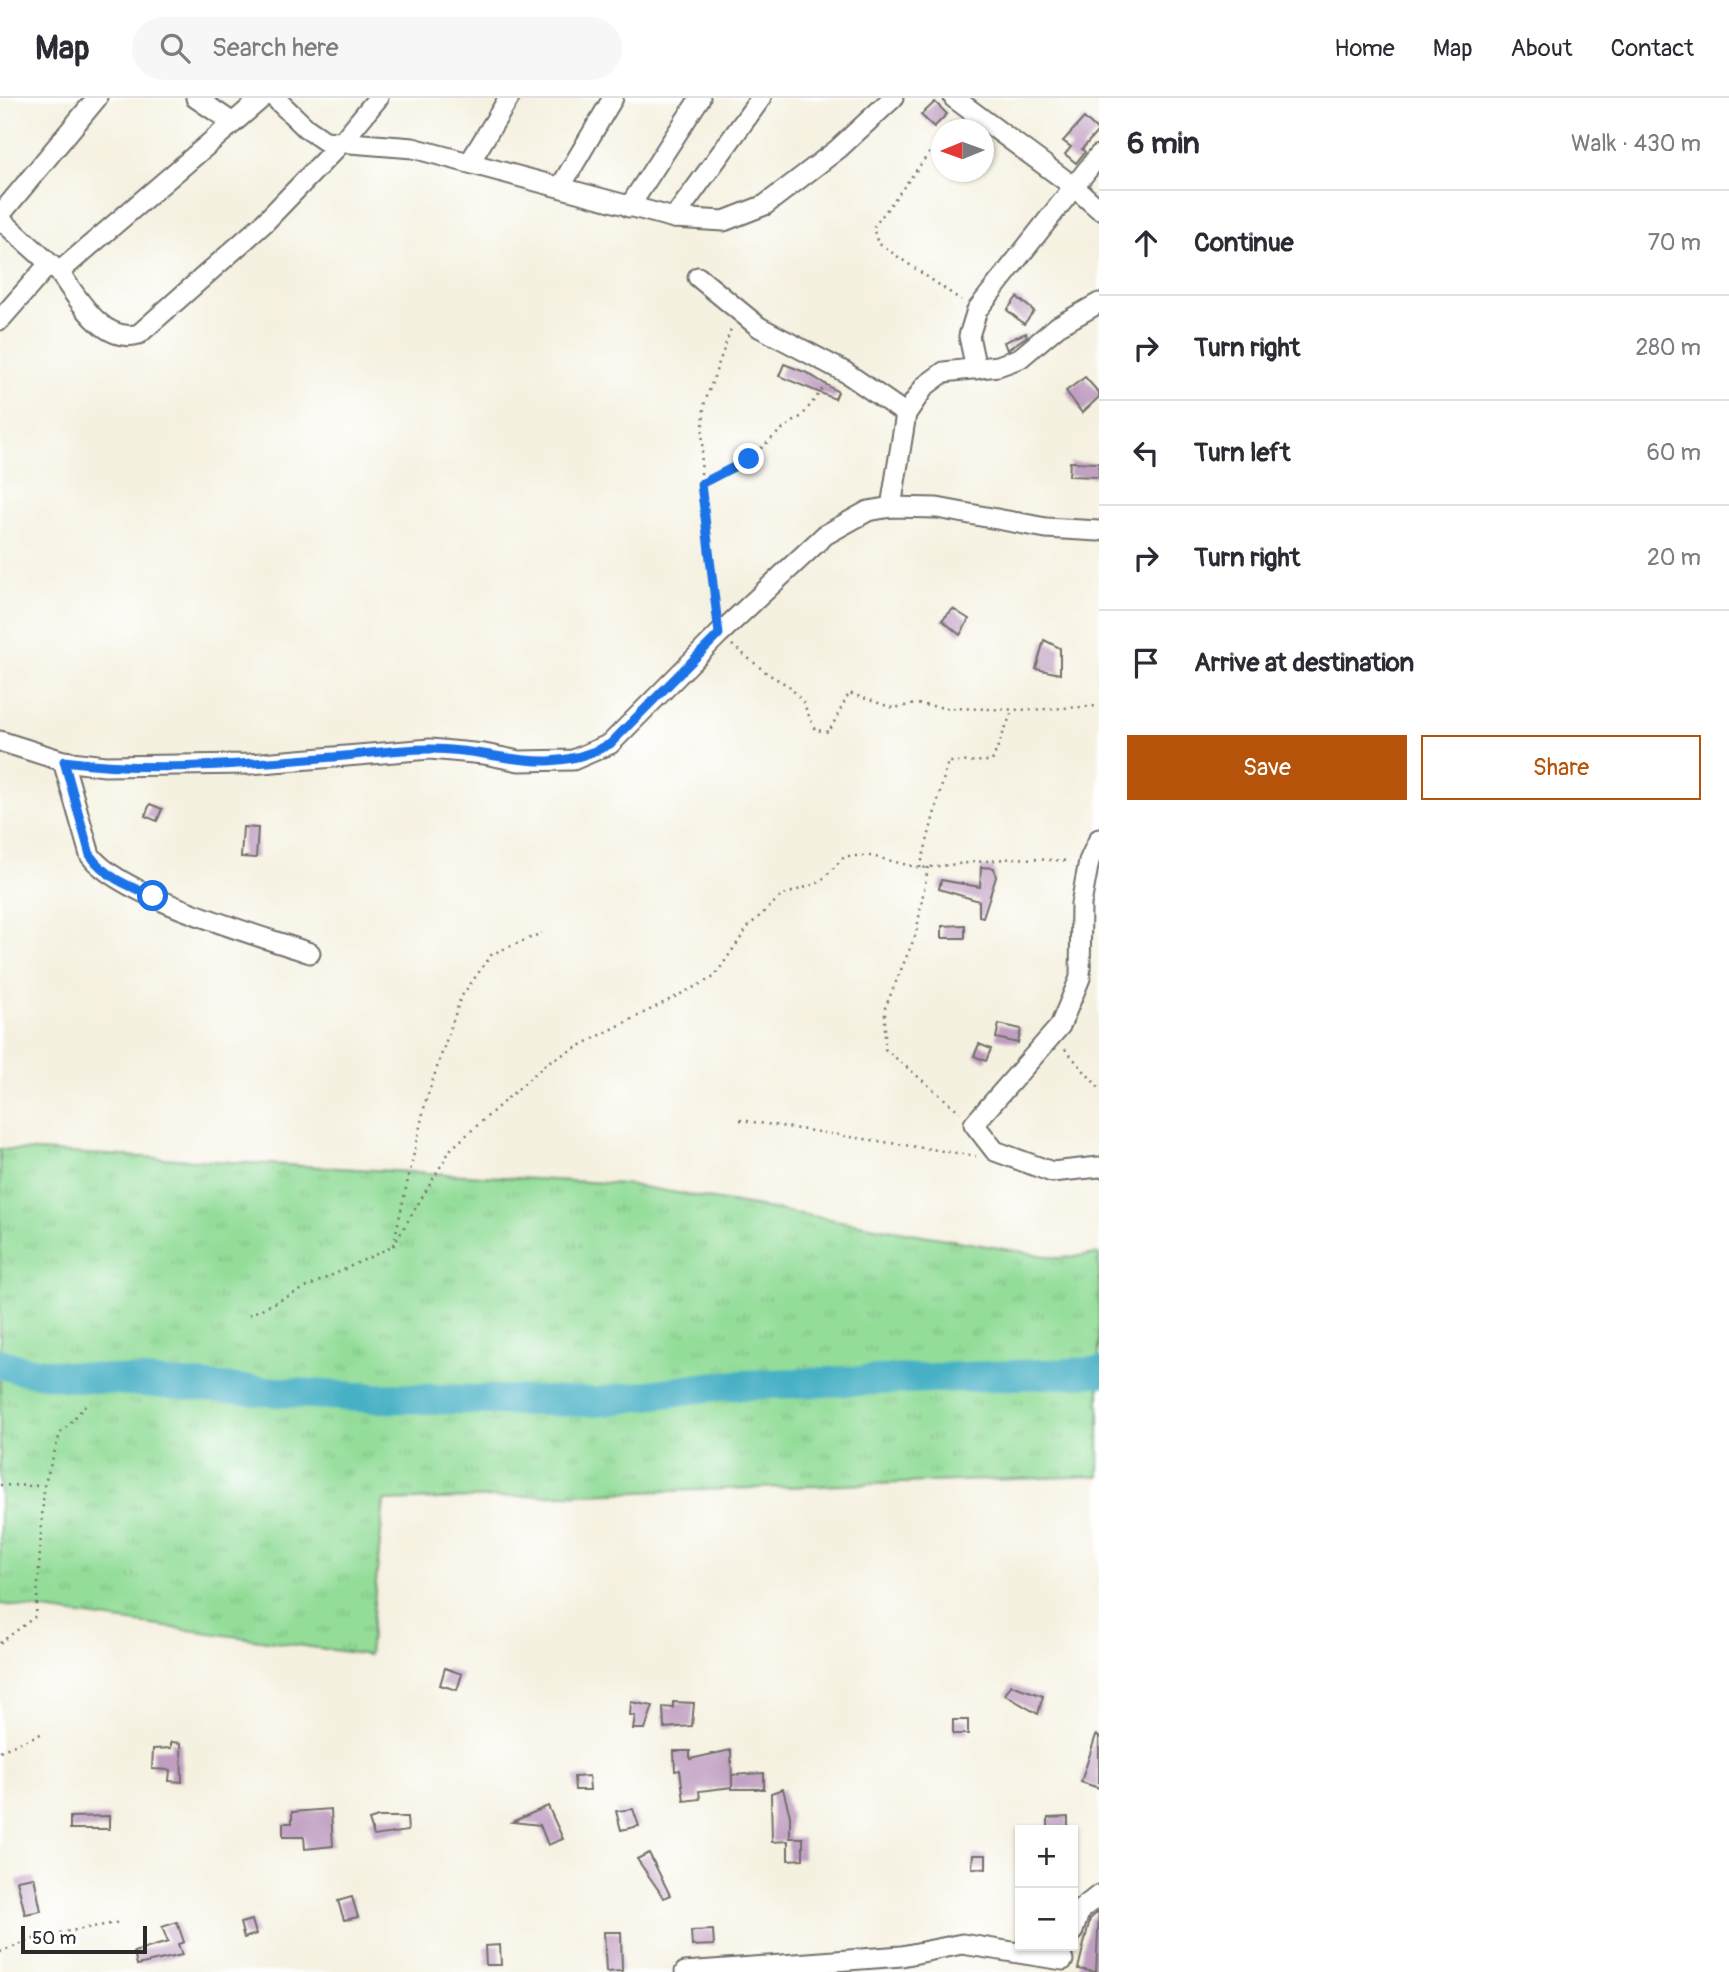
<!DOCTYPE html>
<html lang="en">
<head>
<meta charset="utf-8">
<style>
  :root { --surface:#fff; --page:#f7f7f7; --text:#2b2b33; --muted:#7c7c81; --line:#e1e1e2; --accent:#b45309 }
  body { margin:0; font-family:Pangolin,sans-serif; background:var(--page); color:var(--text) }
  .controls { position:absolute; right:21px; bottom:21px; display:grid; overflow:hidden; border-radius:0px; box-shadow:0 2px 5px #0004 }
  .controls button { width:63px; height:63px; display:grid; place-items:center; padding:0; border:0; border-bottom:2px solid var(--line); background:var(--surface); color:var(--text); font:35px sans-serif }
  .compass { position:absolute; left:931px; top:21px; width:63px; height:63px; border-radius:50%; background:var(--surface); box-shadow:0 2px 5px #0004; rotate:269deg }
  .scale { position:absolute; left:21px; bottom:18px; width:126px; box-sizing:border-box; padding-left:7px; border:4px solid #2b2b2b; border-top:0; font-size:19px; line-height:24px; white-space:nowrap; color:#2b2b2b; -webkit-text-stroke:5px #fff; paint-order:stroke }
  .stop { position:absolute; width:21px; height:21px; margin:-16px; border:5px solid #1a73e8; border-radius:50%; background:#fff }
  .stop.end { background:#1a73e8; border-color:#fff; box-shadow:0 2px 7px #0008 }
  .list { margin:0; padding:0; list-style:none }
  h2 { display:flex; justify-content:space-between; align-items:center; height:91px; margin:0; padding:0 28px; font-size:30px }
  h2 small { font-size:23px; font-weight:400; color:var(--muted) }
  .list li { display:grid; grid-template-columns:46px 1fr auto; gap:21px; align-items:center; box-sizing:border-box; height:105px; padding:0 28px; border-top:2px solid var(--line) }
  .list b { display:block; font-size:26px; white-space:nowrap }
  .list em { font-size:23px; font-style:normal; color:var(--muted) }
  .actions { display:flex; gap:14px; padding:21px 28px }
  .actions a { flex:1; padding:16px 0; border:2px solid var(--accent); border-radius:0px; text-align:center; font-size:24px; color:var(--accent) }
  .actions .main { background:var(--accent); color:#fff }
  .icon { flex:none; width:38px; height:38px; fill:none; stroke:currentColor; stroke-width:2; stroke-linecap:round; stroke-linejoin:round }
  .map { position:relative; flex:none; width:1099px; height:1874px; overflow:hidden }
  header { display:flex; align-items:center; gap:42px; box-sizing:border-box; height:98px; padding:0 35px; background:var(--surface); border-bottom:2px solid var(--line) }
  header strong { font-size:33px }
  nav { display:flex; gap:38px; margin-inline-start:auto; font-size:24px }
  .search { width:490px; height:63px; background:var(--page); display:flex; align-items:center; gap:18px; box-sizing:border-box; padding:0 24px; border-radius:38px; color:var(--muted); font-size:26px }
  main { display:flex }
  aside { flex:1; background:var(--surface) }
  .map>svg:first-child { display:block }
  .grass { fill:url(#grass-tufts); stroke:#5f8462; stroke-width:2 }
  .lines { fill:none; stroke-linecap:round; stroke-linejoin:round }
  .river { stroke:#47b0c5; stroke-width:30 }
  .building { fill:#c09ec1 }
  .minor-casing { stroke:#72706a; stroke-width:23 }
  .path { stroke:#72706a; stroke-width:2.5; stroke-dasharray:2 5; stroke-linecap:butt }
  .minor { stroke:#fff; stroke-width:19 }
  .route { stroke:#1a73e8; stroke-width:9 }
</style>
</head>
<body>
<header>
<strong>Map</strong>
<div class="search"><svg class="icon" aria-label="search" viewBox="0 0 24 24"><circle cx="10" cy="10" r="6"/><path d="M15 15l6 6"/></svg>Search here</div>
<nav><a>Home</a><a>Map</a><a>About</a><a>Contact</a></nav>
</header>
<main>
<div class="map">
<svg width="1099" height="1874" viewBox="0 0 1099 1874">
  <defs>
    <pattern id="grass-tufts" width="24" height="20" patternUnits="userSpaceOnUse" patternTransform="scale(1.75)"><rect width="24" height="20" fill="#93dd99"/><path d="M3 7l-1-3M5 7V3M7 7l1-3M15 17l-1-3M17 17v-4M19 17l1-3" fill="none" stroke="#7fbe84"/></pattern>
  </defs>
  <rect width="100%" height="100%" fill="#fff"/>
  <filter id="ink" filterUnits="userSpaceOnUse"><feTurbulence type="fractalNoise" baseFrequency=".0143" numOctaves="2"/><feDisplacementMap in="SourceGraphic" scale="14" xChannelSelector="R" yChannelSelector="G"/><feConvolveMatrix kernelMatrix="1 2 1 2 8 2 1 2 1" color-interpolation-filters="sRGB"/></filter>
  <filter id="wash" filterUnits="userSpaceOnUse"><feTurbulence type="fractalNoise" baseFrequency=".00686" numOctaves="4" result="noise"/><feDisplacementMap in="SourceGraphic" scale="28" xChannelSelector="R" yChannelSelector="G"/><feGaussianBlur stdDeviation="1.57" result="paint"/><feColorMatrix in="noise" values="0 0 0 0 0 0 0 0 0 0 0 0 0 0 0 0 0 1.4 0 .05"/><feComposite in="paint" operator="in"/></filter>
  <g filter="url(#wash)">
    <rect width="100%" height="100%" fill="#f5f1e0"/>
    <!-- grass -->
    <polygon class="grass" points="0,1051 625,1086 1058,1160 1099,1156 1099,1378 384,1403 369,1557 0,1506"/>
    <g class="lines">
      <!-- river -->
      <polyline class="river" points="0,1265 18,1271 64,1278 247,1292 375,1300 596,1304 716,1288 1099,1274"/>
    </g>
    <g id="blocks">
      <!-- building -->
      <g class="building">
        <polygon points="935,4 947,16 934,29 921,17"/>
        <polygon points="1084,20 1098,33 1082,51 1085,54 1076,65 1065,56 1071,49 1063,43"/>
        <polygon points="1017,199 1034,213 1024,226 1007,212"/>
        <polygon points="1026,235 1027,238 1007,252 1004,244"/>
        <polygon points="784,266 807,275 838,294 835,301 779,278"/>
        <polygon points="1085,279 1099,295 1099,299 1082,315 1066,293"/>
        <polygon points="1070,364 1099,365 1099,379 1069,378"/>
        <polygon points="953,511 969,521 960,537 942,522"/>
        <polygon points="1044,542 1060,550 1060,576 1036,571"/>
        <polygon points="150,706 162,711 157,723 145,718"/>
        <polygon points="243,729 258,730 256,760 241,759"/>
        <polygon points="981,769 994,770 996,779 983,819 979,818 979,803 939,791 941,782 980,789"/>
        <polygon points="965,827 965,840 942,840 942,828"/>
        <polygon points="999,926 1021,931 1018,945 996,940"/>
        <polygon points="979,946 991,951 986,963 974,958"/>
        <polygon points="445,1570 462,1576 457,1592 440,1587"/>
        <polygon points="1011,1587 1043,1598 1038,1616 1005,1597"/>
        <polygon points="631,1604 653,1608 645,1631 633,1631 635,1618 630,1617"/>
        <polygon points="673,1604 694,1605 692,1628 664,1630 663,1609 673,1610"/>
        <rect x="953" y="1622" width="15" height="14"/>
        <polygon points="1096,1637 1099,1638 1099,1690 1081,1684"/>
        <polygon points="171,1644 181,1645 182,1684 169,1683 170,1672 152,1671 153,1651 171,1650"/>
        <polygon points="731,1652 732,1689 699,1693 700,1701 684,1703 680,1672 675,1673 674,1653 690,1653 690,1661"/>
        <polygon points="764,1675 764,1691 732,1691 732,1677"/>
        <polygon points="589,1678 590,1692 575,1692 574,1679"/>
        <polygon points="783,1691 790,1718 790,1740 803,1740 803,1761 788,1762 788,1743 772,1744 771,1695"/>
        <polygon points="548,1708 563,1741 548,1747 540,1727 512,1724"/>
        <polygon points="331,1711 333,1748 305,1751 304,1739 283,1739 283,1725 292,1725 292,1714"/>
        <polygon points="633,1711 639,1728 621,1732 616,1713"/>
        <polygon points="109,1718 109,1731 70,1731 70,1719"/>
        <polygon points="378,1719 407,1719 408,1733 374,1738 369,1722"/>
        <polygon points="1068,1719 1068,1732 1048,1732 1048,1720"/>
        <polygon points="649,1755 670,1797 664,1800 637,1761"/>
        <polygon points="973,1757 986,1757 986,1771 972,1770"/>
        <polygon points="34,1779 41,1813 25,1816 17,1782"/>
        <polygon points="352,1799 358,1819 344,1822 338,1803"/>
        <polygon points="1099,1813 1096,1874 1078,1871 1090,1821"/>
        <polygon points="252,1822 256,1836 244,1840 240,1825"/>
        <polygon points="177,1824 184,1844 178,1846 182,1857 137,1867 134,1854 168,1844 162,1829"/>
        <polygon points="713,1832 714,1847 692,1848 691,1833"/>
        <polygon points="604,1834 621,1834 622,1873 606,1874"/>
        <polygon points="500,1847 501,1867 486,1867 485,1848"/>
      </g>
    </g>
  </g>
  <g filter="url(#ink)">
    <use href="#blocks" fill-opacity="0" stroke="#72706a" stroke-width="2"/>
    <g class="lines">
      <!-- minor casing -->
      <g class="minor-casing">
        <g id="minor">
          <polyline points="196,0 233,25 262,0"/>
          <polyline points="275,0 306,30 325,43 413,50 674,120 724,123 765,107 838,51 893,0"/>
          <polyline points="954,0 1073,88 1099,111"/>
          <polyline points="470,64 509,0"/>
          <polyline points="561,88 613,0"/>
          <polyline points="629,109 700,0"/>
          <polyline points="0,117 97,0"/>
          <polyline points="674,120 761,0"/>
          <polyline points="0,121 59,174 233,25"/>
          <path d="M59,174C77,199 103,247 139,236L263,126L341,45L378,0"/>
          <polyline points="698,179 759,229 845,274 906,316"/>
          <polyline points="0,222 49,166"/>
          <polyline points="976,271 969,238 977,212 1099,57"/>
          <polyline points="891,409 906,316 925,288 944,274 998,268 1020,260 1058,228 1099,205"/>
          <polyline points="0,643 63,663 105,668 250,666 430,651 484,656 519,663 573,662 610,646 719,536 825,437 868,413 891,409 937,410 1046,430 1099,433"/>
          <path d="M63,663L90,757C120,799 258,837 310,855"/>
          <polyline points="1099,741 1089,763 1081,806 1080,880 1060,928 974,1026 995,1053 1052,1074 1099,1069"/>
          <polyline points="1073,1833 1080,1812 1099,1797"/>
          <polyline points="685,1874 902,1858 962,1846 1063,1862"/>
        </g>
      </g>
      <!-- path -->
      <g class="path">
        <polyline points="946,32 953,22"/>
        <polyline points="942,38 873,130 878,145 961,202"/>
        <polyline points="701,386 749,361 781,332 802,318 827,285"/>
        <polyline points="716,515 700,400 704,307 731,231"/>
        <polyline points="732,547 768,576 789,588 803,604 815,632 829,634 849,595 893,610 916,606 947,610 1030,612 1099,608"/>
        <polyline points="928,769 916,836 885,910 885,951 960,1014"/>
        <polyline points="920,770 948,664 992,663 1013,611"/>
        <polyline points="1065,951 1099,990"/>
        <polyline points="740,1022 976,1058"/>
        <polyline points="393,1148 451,1051 548,964 714,879 749,828 781,798 820,784 845,758 871,758 920,770 1015,760 1070,763"/>
        <polyline points="249,1217 393,1148 426,1002 461,899 492,856 542,835"/>
        <polyline points="0,1387 42,1388"/>
        <polyline points="0,1545 36,1518 44,1388 60,1336 86,1307"/>
        <polyline points="0,1653 43,1635"/>
        <polyline points="0,1854 42,1838 121,1824"/>
      </g>
      <!-- minor -->
      <use href="#minor" class="minor"/>
    </g>
  </g>
  <g class="lines" filter="url(#ink)">
    <!-- route -->
    <path class="route" d="M153,798C129,788 106,780 90,757L64,663C153,675 244,666 334,659C365,656 397,651 429,651C498,650 542,682 610,646L719,536L701,386L749,361"/>
  </g>
</svg>
<div class="controls">
<button>+</button>
<button>−</button>
</div>
<svg class="compass" viewBox="-18 -18 36 36"><path d="M0-13l5 13h-10z" fill="#e53935"/><path d="M0 13l5-13h-10z" fill="#7c7c81"/></svg>
<div class="scale">50 m</div>
<div class="stop" style="left:153px;top:798px"></div>
<div class="stop end" style="left:749px;top:361px"></div>
</div>
<aside>
<h2>6 min<small>Walk · 430 m</small></h2>
<ul class="list">
<li><svg class="icon" aria-label="ahead" viewBox="0 0 24 24"><path d="M12 20V5M6 11l6-6 6 6"/></svg><div><b>Continue</b></div><em>70 m</em></li>
<li><svg class="icon" aria-label="right" viewBox="0 0 24 24"><path d="M7 20v-9h11M14 6l5 5-5 5"/></svg><div><b>Turn right</b></div><em>280 m</em></li>
<li><svg class="icon" aria-label="left" viewBox="0 0 24 24"><path d="M17 20v-9H6M10 6l-5 5 5 5"/></svg><div><b>Turn left</b></div><em>60 m</em></li>
<li><svg class="icon" aria-label="right" viewBox="0 0 24 24"><path d="M7 20v-9h11M14 6l5 5-5 5"/></svg><div><b>Turn right</b></div><em>20 m</em></li>
<li><svg class="icon" aria-label="arrive" viewBox="0 0 24 24"><path d="M6 21V4h12l-3 4 3 4H6"/></svg><div><b>Arrive at destination</b></div></li>
</ul>
<div class="actions"><a class="main">Save</a><a>Share</a></div>
</aside>
</main>
</body>
</html>
